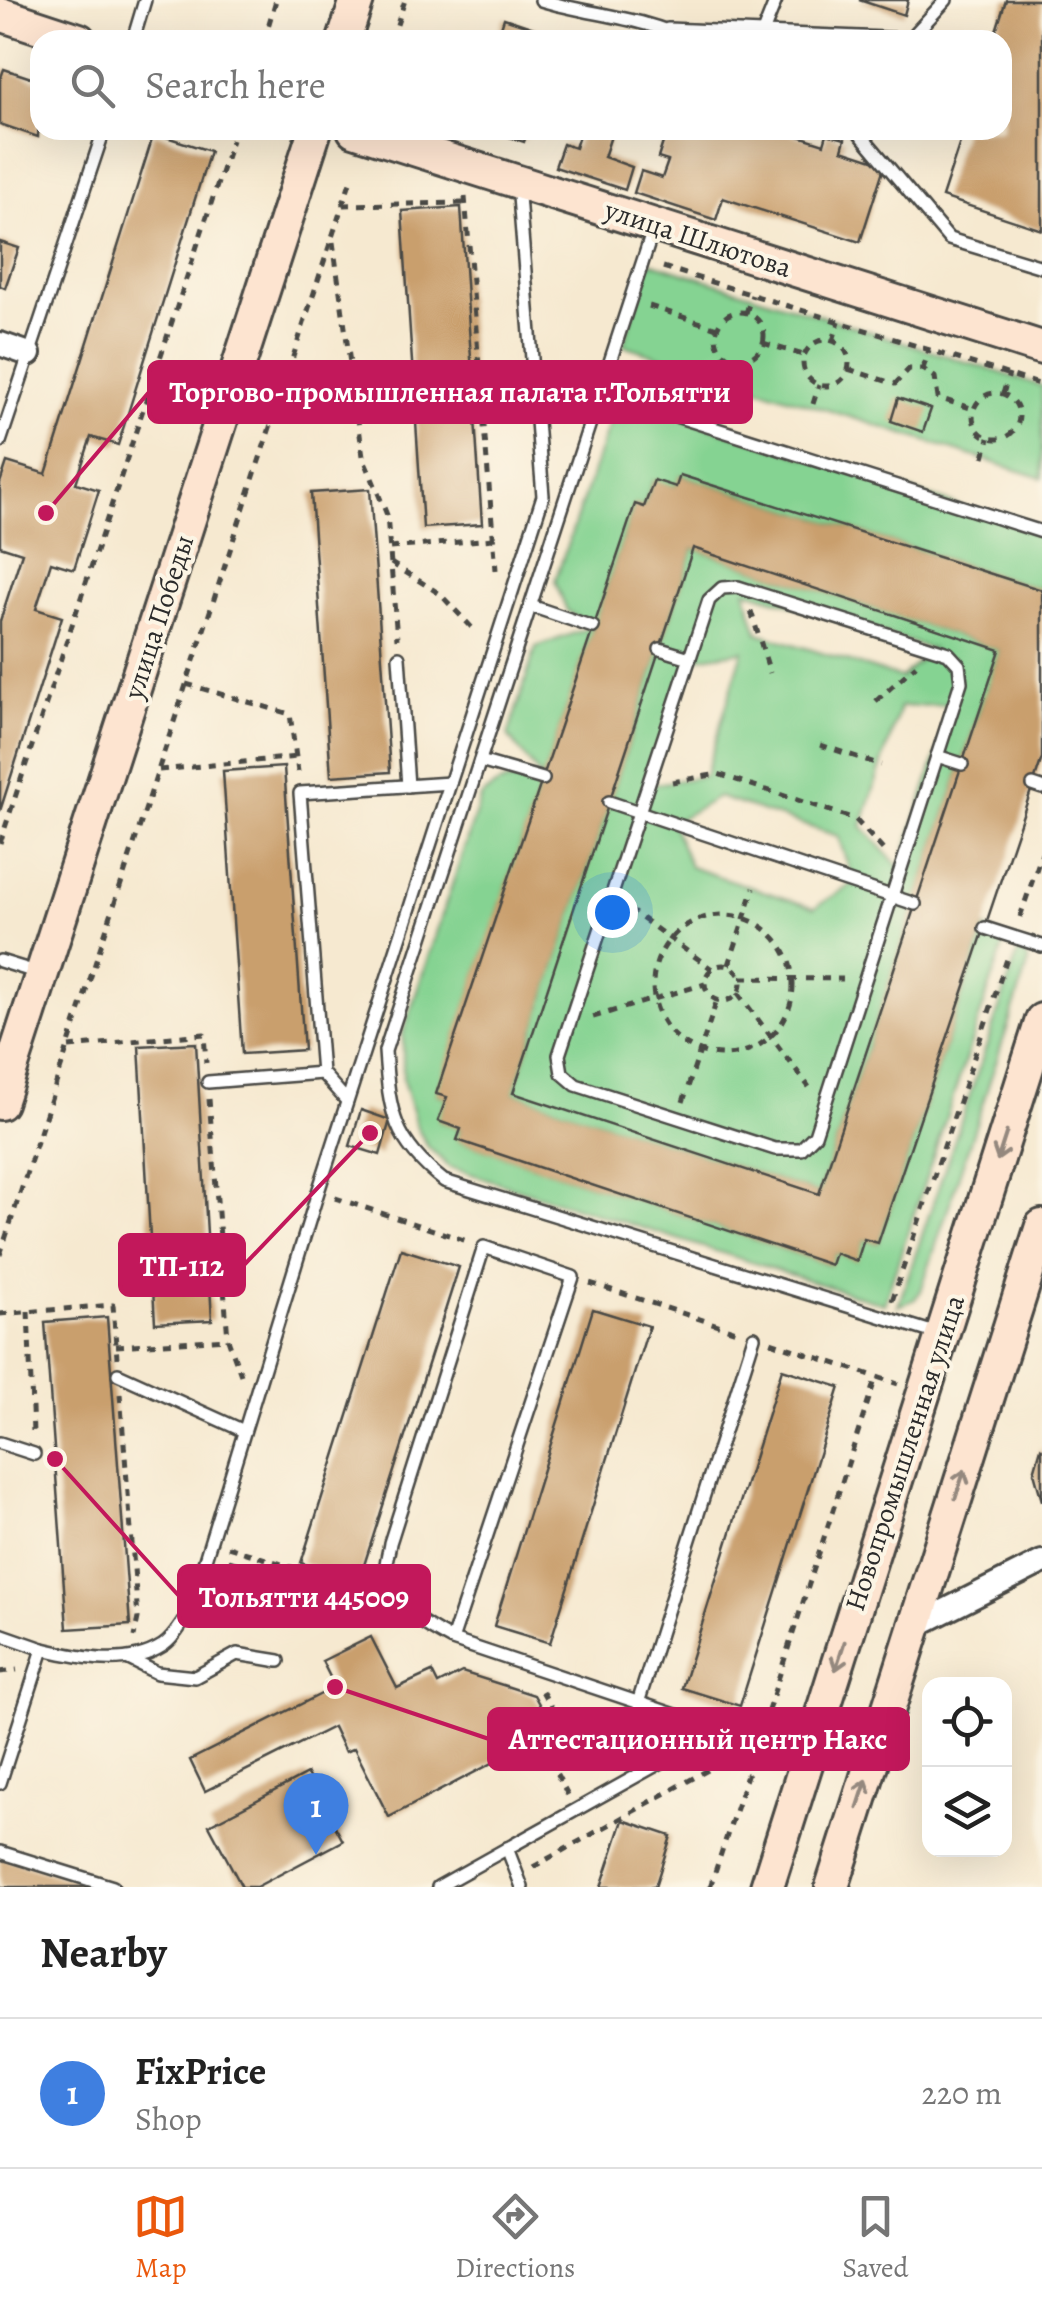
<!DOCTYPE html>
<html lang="en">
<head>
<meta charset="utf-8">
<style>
  :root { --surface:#fff; --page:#f6f6f6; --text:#222; --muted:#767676; --line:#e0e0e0; --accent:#ea580c }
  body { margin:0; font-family:Alegreya,serif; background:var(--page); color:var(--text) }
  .controls { position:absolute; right:30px; bottom:30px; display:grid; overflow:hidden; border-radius:20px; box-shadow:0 10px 40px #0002 }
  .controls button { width:90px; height:90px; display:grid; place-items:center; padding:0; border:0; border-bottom:2px solid var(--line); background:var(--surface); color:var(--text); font:50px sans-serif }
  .you { position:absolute; left:612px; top:912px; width:35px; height:35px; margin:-25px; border:8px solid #fff; border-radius:50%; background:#1a73e8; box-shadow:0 0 0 15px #1a73e833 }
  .badge { display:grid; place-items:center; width:65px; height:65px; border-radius:50%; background:var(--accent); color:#fff; font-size:32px; font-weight:700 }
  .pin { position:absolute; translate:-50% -82px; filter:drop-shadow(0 2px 5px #0008) }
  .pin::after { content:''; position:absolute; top:52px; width:35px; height:30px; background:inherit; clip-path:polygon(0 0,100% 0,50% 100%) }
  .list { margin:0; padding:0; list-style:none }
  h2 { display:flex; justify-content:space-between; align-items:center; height:130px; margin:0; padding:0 40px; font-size:42px }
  h2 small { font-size:32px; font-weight:400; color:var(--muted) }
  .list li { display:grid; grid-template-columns:65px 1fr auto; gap:30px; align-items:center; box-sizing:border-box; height:150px; padding:0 40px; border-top:2px solid var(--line) }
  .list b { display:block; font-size:38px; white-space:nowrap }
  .list p { margin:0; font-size:32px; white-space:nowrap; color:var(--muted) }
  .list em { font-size:32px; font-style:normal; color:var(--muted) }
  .icon { flex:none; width:55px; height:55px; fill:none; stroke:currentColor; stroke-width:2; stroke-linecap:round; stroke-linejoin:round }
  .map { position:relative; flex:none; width:1042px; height:1887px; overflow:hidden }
  .search { position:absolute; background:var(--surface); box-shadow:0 10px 40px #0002; left:30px; right:30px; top:30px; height:110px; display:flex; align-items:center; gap:25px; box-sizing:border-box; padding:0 35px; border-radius:30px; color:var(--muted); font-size:38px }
  .sheet { height:280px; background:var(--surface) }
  nav { display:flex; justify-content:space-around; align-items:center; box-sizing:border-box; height:140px; border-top:2px solid var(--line); background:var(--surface); font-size:28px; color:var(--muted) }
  nav a { display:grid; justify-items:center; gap:5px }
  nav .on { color:var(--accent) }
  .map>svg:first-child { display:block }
  .green { fill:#85d392; stroke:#587f5e; stroke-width:2.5; fill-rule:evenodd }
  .building { fill:#c99f6d; fill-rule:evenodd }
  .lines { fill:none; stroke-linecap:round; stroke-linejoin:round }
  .service-casing { stroke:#494844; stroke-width:16 }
  .minor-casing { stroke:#494844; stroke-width:28 }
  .secondary-casing { stroke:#494844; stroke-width:38 }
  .path { stroke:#494844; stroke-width:5; stroke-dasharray:8 8; stroke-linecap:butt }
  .service { stroke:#fff; stroke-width:11 }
  .minor { stroke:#fff; stroke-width:22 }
  .secondary { stroke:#fde4d0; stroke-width:32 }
  .oneway { stroke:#94887e }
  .labels { text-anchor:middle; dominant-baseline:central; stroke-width:8; stroke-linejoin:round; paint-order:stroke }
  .street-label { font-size:28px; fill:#2b2b2b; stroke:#fcf5e5 }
  .leader { fill:none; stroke:#c2185b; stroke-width:4 }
  .callout-dot { fill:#c2185b; stroke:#fcf5e5; stroke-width:4 }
  .callout { fill:#c2185b; stroke:#c2185b; stroke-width:4 }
  .callout-label { font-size:30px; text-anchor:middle; font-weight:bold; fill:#fff }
</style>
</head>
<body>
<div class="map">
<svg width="1042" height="1887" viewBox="0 0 1042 1887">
  <rect width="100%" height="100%" fill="#fcf5e5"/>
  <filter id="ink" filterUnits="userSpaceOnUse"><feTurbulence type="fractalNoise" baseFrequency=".01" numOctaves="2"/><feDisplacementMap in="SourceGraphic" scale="20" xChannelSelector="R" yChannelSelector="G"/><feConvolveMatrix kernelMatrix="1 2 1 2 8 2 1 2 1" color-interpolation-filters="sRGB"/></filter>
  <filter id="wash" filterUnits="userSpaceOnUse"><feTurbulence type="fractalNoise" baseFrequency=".0048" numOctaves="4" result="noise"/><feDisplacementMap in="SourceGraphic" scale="40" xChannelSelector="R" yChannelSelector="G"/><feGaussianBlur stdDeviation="2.25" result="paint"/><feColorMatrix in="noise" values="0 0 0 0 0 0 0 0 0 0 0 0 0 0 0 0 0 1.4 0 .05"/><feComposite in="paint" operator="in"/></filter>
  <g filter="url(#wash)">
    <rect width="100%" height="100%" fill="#f6e9d0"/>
    <!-- green -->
    <g class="green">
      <polygon points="650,262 1042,386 1042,478 623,345"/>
      <path d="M618,398L1042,532V590L681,475L676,487L653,481L644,507L635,504L437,1094L447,1097L439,1121L461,1129L458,1140L830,1265L835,1253L856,1260L864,1239L878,1243L985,928L1005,941L884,1304L449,1167L428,1147L417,1128L403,1080V1033L481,797C502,777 515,780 542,779L508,736L536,647L592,627L567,611L555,581Z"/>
      <path d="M693,548L1000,650L819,1194L513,1093ZM745,590L932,649L901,678L758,633ZM743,651L705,776L650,785L690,659ZM953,704L900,868L862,826L900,707ZM718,797L838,836L854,883L814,908L690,867L672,823Z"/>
      <polygon points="1019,950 1028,958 1028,965 921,1291 914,1300 898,1306"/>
    </g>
    <g id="blocks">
      <!-- building -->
      <g class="building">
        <polygon points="859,0 908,0 904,15"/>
        <polygon points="1006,0 1042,0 1042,230 942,197 964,130 1002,130 1002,40 993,40"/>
        <polygon points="504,18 558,36 557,40 497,40"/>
        <polygon points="4,69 40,81 38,137 0,124 0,80"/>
        <polygon points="488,130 528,130 524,142"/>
        <polygon points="581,130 613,130 604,157 632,167 625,190 555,167 563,144 575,148"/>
        <polygon points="667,130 780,130 824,144 827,134 845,139 842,150 885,164 860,242 723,198 716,220 634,193 641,171 662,178 668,161 658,158"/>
        <polygon points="154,133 210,151 118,445 91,437 76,483 99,490 74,569 51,562 36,609 62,617 0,811 0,621 22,553 0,546 0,483 7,462 46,474"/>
        <polygon points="461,207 482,524 423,528 402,211"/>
        <polygon points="0,242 19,248 5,288 0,286"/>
        <polygon points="898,398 931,409 923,432 891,421"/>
        <path d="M680,475L1042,590V758L878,1243L864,1239L857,1261L835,1253L831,1265L457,1140L461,1129L438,1121L447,1097L436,1094L635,504L644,507L654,480L676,487ZM693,548L1000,650L819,1194L513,1093Z"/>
        <polygon points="370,489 390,772 331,776 311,493"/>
        <polygon points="284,767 304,1050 242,1054 223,771"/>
        <polygon points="196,1043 212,1320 155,1323 139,1046"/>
        <polygon points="361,1110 390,1120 380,1155 350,1146"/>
        <polygon points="401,1249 459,1267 359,1581 301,1563"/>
        <polygon points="593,1309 649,1326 550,1643 494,1626"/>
        <polygon points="107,1317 130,1625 67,1629 45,1322"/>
        <polygon points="782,1369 840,1387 740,1706 682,1688"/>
        <polygon points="1041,1448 1042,1449 1042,1501 1034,1472"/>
        <polygon points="230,1560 259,1569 252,1593 222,1584"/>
        <polygon points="371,1637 397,1688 432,1672 438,1684 462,1672 534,1695 554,1731 389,1817 354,1748 345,1752 333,1727 205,1791 190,1760 335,1687 322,1661"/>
        <polygon points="307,1774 343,1841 256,1887 242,1887 209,1825"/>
        <polygon points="623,1820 671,1836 655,1887 601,1887"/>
        <polygon points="0,1857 92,1886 92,1887 0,1887"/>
      </g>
    </g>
  </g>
  <g filter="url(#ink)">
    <use href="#blocks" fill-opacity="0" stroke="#494844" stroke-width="2.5"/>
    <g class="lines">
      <!-- service casing -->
      <g class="service-casing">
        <g id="service">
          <path d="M541,0C589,15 644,17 688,40"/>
          <polyline points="668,29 910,39 946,0"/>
          <polyline points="762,35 776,0"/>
          <polyline points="133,40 145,0"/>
          <polyline points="857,130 949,239 1042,267"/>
          <path d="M653,230L385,1051C389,1113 394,1142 444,1181L938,1334"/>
          <polyline points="600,392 1042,532"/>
          <polyline points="0,442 104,130"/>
          <polygon points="738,587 948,653 959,665 961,682 815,1135 801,1149 775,1149 576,1085 562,1073 559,1055 709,600 722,588"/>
          <polyline points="531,606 593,627"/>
          <polyline points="660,649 690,658"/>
          <polyline points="399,657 408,786"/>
          <polyline points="937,756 962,764"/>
          <polyline points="480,761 543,779"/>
          <polyline points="1033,785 1042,788"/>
          <polyline points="609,802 915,904"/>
          <polyline points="985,928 1042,946"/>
          <polyline points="0,961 39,973"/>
          <polyline points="208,1082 322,1073"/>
          <polyline points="347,1101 322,1073 300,793 450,783"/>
          <polyline points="118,1374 244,1431"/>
          <polyline points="0,1443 34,1454"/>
          <polyline points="0,1634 43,1649 0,1783"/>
          <path d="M452,1640L573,1277L484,1247L390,1543C389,1552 384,1565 386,1574C389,1606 428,1627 452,1640L804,1758"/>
          <path d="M43,1649C81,1658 127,1668 162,1646C173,1640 181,1624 188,1615L318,1192L543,496L518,184"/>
          <polyline points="129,1659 157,1673 195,1677 237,1654 279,1661"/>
          <polyline points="638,1703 754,1337"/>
          <polyline points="507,1848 522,1887"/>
          <polyline points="0,1852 113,1887"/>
          <polyline points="438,1887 719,1730"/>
        </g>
      </g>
      <!-- minor casing -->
      <g class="minor-casing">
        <g id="minor">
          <polyline points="0,344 29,354"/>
          <polyline points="915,1626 1042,1562"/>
        </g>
      </g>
      <!-- secondary casing -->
      <g class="secondary-casing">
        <g id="secondary">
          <polyline points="0,14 79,40"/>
          <polyline points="344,40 357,0"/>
          <polyline points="354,130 1042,348"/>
          <polyline points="0,1103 315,130"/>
          <polyline points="767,1887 1042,1020"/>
          <polyline points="832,1887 1042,1226"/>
        </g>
      </g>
      <!-- path -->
      <g class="path">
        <polyline points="264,40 276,0"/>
        <polyline points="392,40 405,0"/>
        <polyline points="465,197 496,570"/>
        <polyline points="343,205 465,203"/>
        <polyline points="333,242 363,456 387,515 397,639"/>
        <polyline points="663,267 1042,385"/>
        <polyline points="649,306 717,328"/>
        <circle cx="740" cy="336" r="24"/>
        <polyline points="746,313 752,295"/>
        <circle cx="826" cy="363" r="23"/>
        <polyline points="833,341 839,321"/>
        <polyline points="763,343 803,355"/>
        <polyline points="848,369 895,384 909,369 923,369 935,377 938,398 974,409"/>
        <polyline points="923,369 929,350"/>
        <polyline points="726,377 731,358"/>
        <circle cx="996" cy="416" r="23"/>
        <polyline points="1003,394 1009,374"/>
        <polyline points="813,404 819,385"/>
        <polyline points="984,457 989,438"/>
        <polyline points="390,548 493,539"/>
        <polyline points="391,563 440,594 477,633"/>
        <polyline points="751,611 770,673"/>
        <polyline points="186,684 290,714 298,772"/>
        <polyline points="876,701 916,665"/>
        <polyline points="820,745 881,765"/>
        <polyline points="159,770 296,757"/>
        <polyline points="672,782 718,774 855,819 887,854"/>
        <polyline points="0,843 232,140"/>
        <polyline points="629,909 712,969"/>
        <circle cx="723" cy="985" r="70"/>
        <polyline points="1020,917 1042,853"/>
        <circle cx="723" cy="983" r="18"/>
        <polyline points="729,965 754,888"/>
        <polyline points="741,978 843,979"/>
        <polyline points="738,993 809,1087"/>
        <polyline points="593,1017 705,984"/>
        <polyline points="69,1047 204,1034 206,1063"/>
        <polyline points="209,1099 228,1339 241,1375"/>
        <polyline points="683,1102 717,1000"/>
        <polyline points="335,1198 467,1241"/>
        <polyline points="0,1255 352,176"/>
        <polyline points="590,1283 736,1331"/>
        <polyline points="892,1301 1008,956"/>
        <polyline points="28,1311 33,1433"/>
        <polyline points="0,1314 113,1305 117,1358"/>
        <polyline points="771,1342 898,1384"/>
        <polyline points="116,1346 228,1339"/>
        <polyline points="120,1394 138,1618 134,1637"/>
        <polyline points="228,1547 370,1592"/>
        <polyline points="0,1672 17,1670"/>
        <polyline points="542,1691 570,1740"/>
        <polyline points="763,1726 876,1377"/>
        <polyline points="568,1795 546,1754 614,1716"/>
        <polyline points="533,1867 733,1756"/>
        <polyline points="710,1887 752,1760"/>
      </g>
      <!-- service -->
      <use href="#service" class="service"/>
      <!-- minor -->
      <use href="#minor" class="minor"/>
      <!-- secondary -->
      <use href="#secondary" class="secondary"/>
    </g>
    <!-- one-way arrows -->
    <defs><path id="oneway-shaft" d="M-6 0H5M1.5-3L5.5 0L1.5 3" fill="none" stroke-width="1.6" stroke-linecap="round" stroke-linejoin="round" transform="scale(2.5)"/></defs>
    <g class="oneway">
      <use href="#oneway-shaft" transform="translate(1002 1146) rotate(108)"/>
      <use href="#oneway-shaft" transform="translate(960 1484) rotate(-72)"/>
      <use href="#oneway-shaft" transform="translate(840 1656) rotate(108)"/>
      <use href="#oneway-shaft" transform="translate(862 1794) rotate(-72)"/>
    </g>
  </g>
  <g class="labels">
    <!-- street labels -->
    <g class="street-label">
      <text transform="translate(698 239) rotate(18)">улица Шлютова</text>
      <text transform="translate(159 617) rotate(-72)">улица Победы</text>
      <text transform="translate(905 1453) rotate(-72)">Новопромышленная улица</text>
    </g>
  </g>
  <!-- callouts -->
  <path class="leader" d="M46 513L149 392M370 1133L244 1265M55 1459L179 1596M335 1687L489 1739"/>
  <g class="callout-dot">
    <circle cx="46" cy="513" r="10"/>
    <circle cx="370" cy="1133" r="10"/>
    <circle cx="55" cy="1459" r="10"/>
    <circle cx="335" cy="1687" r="10"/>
  </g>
  <g class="callout">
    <rect x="149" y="362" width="602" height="60" rx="10"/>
    <rect x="120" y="1235" width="124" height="60" rx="10"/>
    <rect x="179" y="1566" width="250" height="60" rx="10"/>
    <rect x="489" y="1709" width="419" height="60" rx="10"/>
  </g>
  <g class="callout-label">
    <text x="450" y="402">Торгово-промышленная палата г.Тольятти</text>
    <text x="182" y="1276">ТП-112</text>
    <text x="304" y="1607">Тольятти 445009</text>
    <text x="698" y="1749">Аттестационный центр Накс</text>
  </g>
</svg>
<div class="controls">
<button><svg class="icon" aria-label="locate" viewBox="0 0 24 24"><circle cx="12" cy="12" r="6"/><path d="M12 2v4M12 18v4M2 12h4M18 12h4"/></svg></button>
<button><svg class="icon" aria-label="layers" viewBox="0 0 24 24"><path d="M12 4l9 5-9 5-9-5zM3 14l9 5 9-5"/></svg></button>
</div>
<div class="you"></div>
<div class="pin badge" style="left:316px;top:1855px;background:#3f7fe0">1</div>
<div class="search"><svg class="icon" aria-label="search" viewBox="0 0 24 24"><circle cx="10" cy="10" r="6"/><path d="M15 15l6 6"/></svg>Search here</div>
</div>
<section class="sheet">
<h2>Nearby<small></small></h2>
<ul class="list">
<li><span class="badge" style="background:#3f7fe0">1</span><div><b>FixPrice</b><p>Shop</p></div><em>220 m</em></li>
</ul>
</section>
<nav>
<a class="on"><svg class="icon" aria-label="map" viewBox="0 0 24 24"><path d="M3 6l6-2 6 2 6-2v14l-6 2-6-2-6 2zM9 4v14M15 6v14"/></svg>Map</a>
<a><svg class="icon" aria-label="directions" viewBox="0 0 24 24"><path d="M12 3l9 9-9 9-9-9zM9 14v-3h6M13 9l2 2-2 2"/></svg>Directions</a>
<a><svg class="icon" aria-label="saved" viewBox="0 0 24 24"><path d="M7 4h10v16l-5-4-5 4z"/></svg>Saved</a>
</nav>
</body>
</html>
